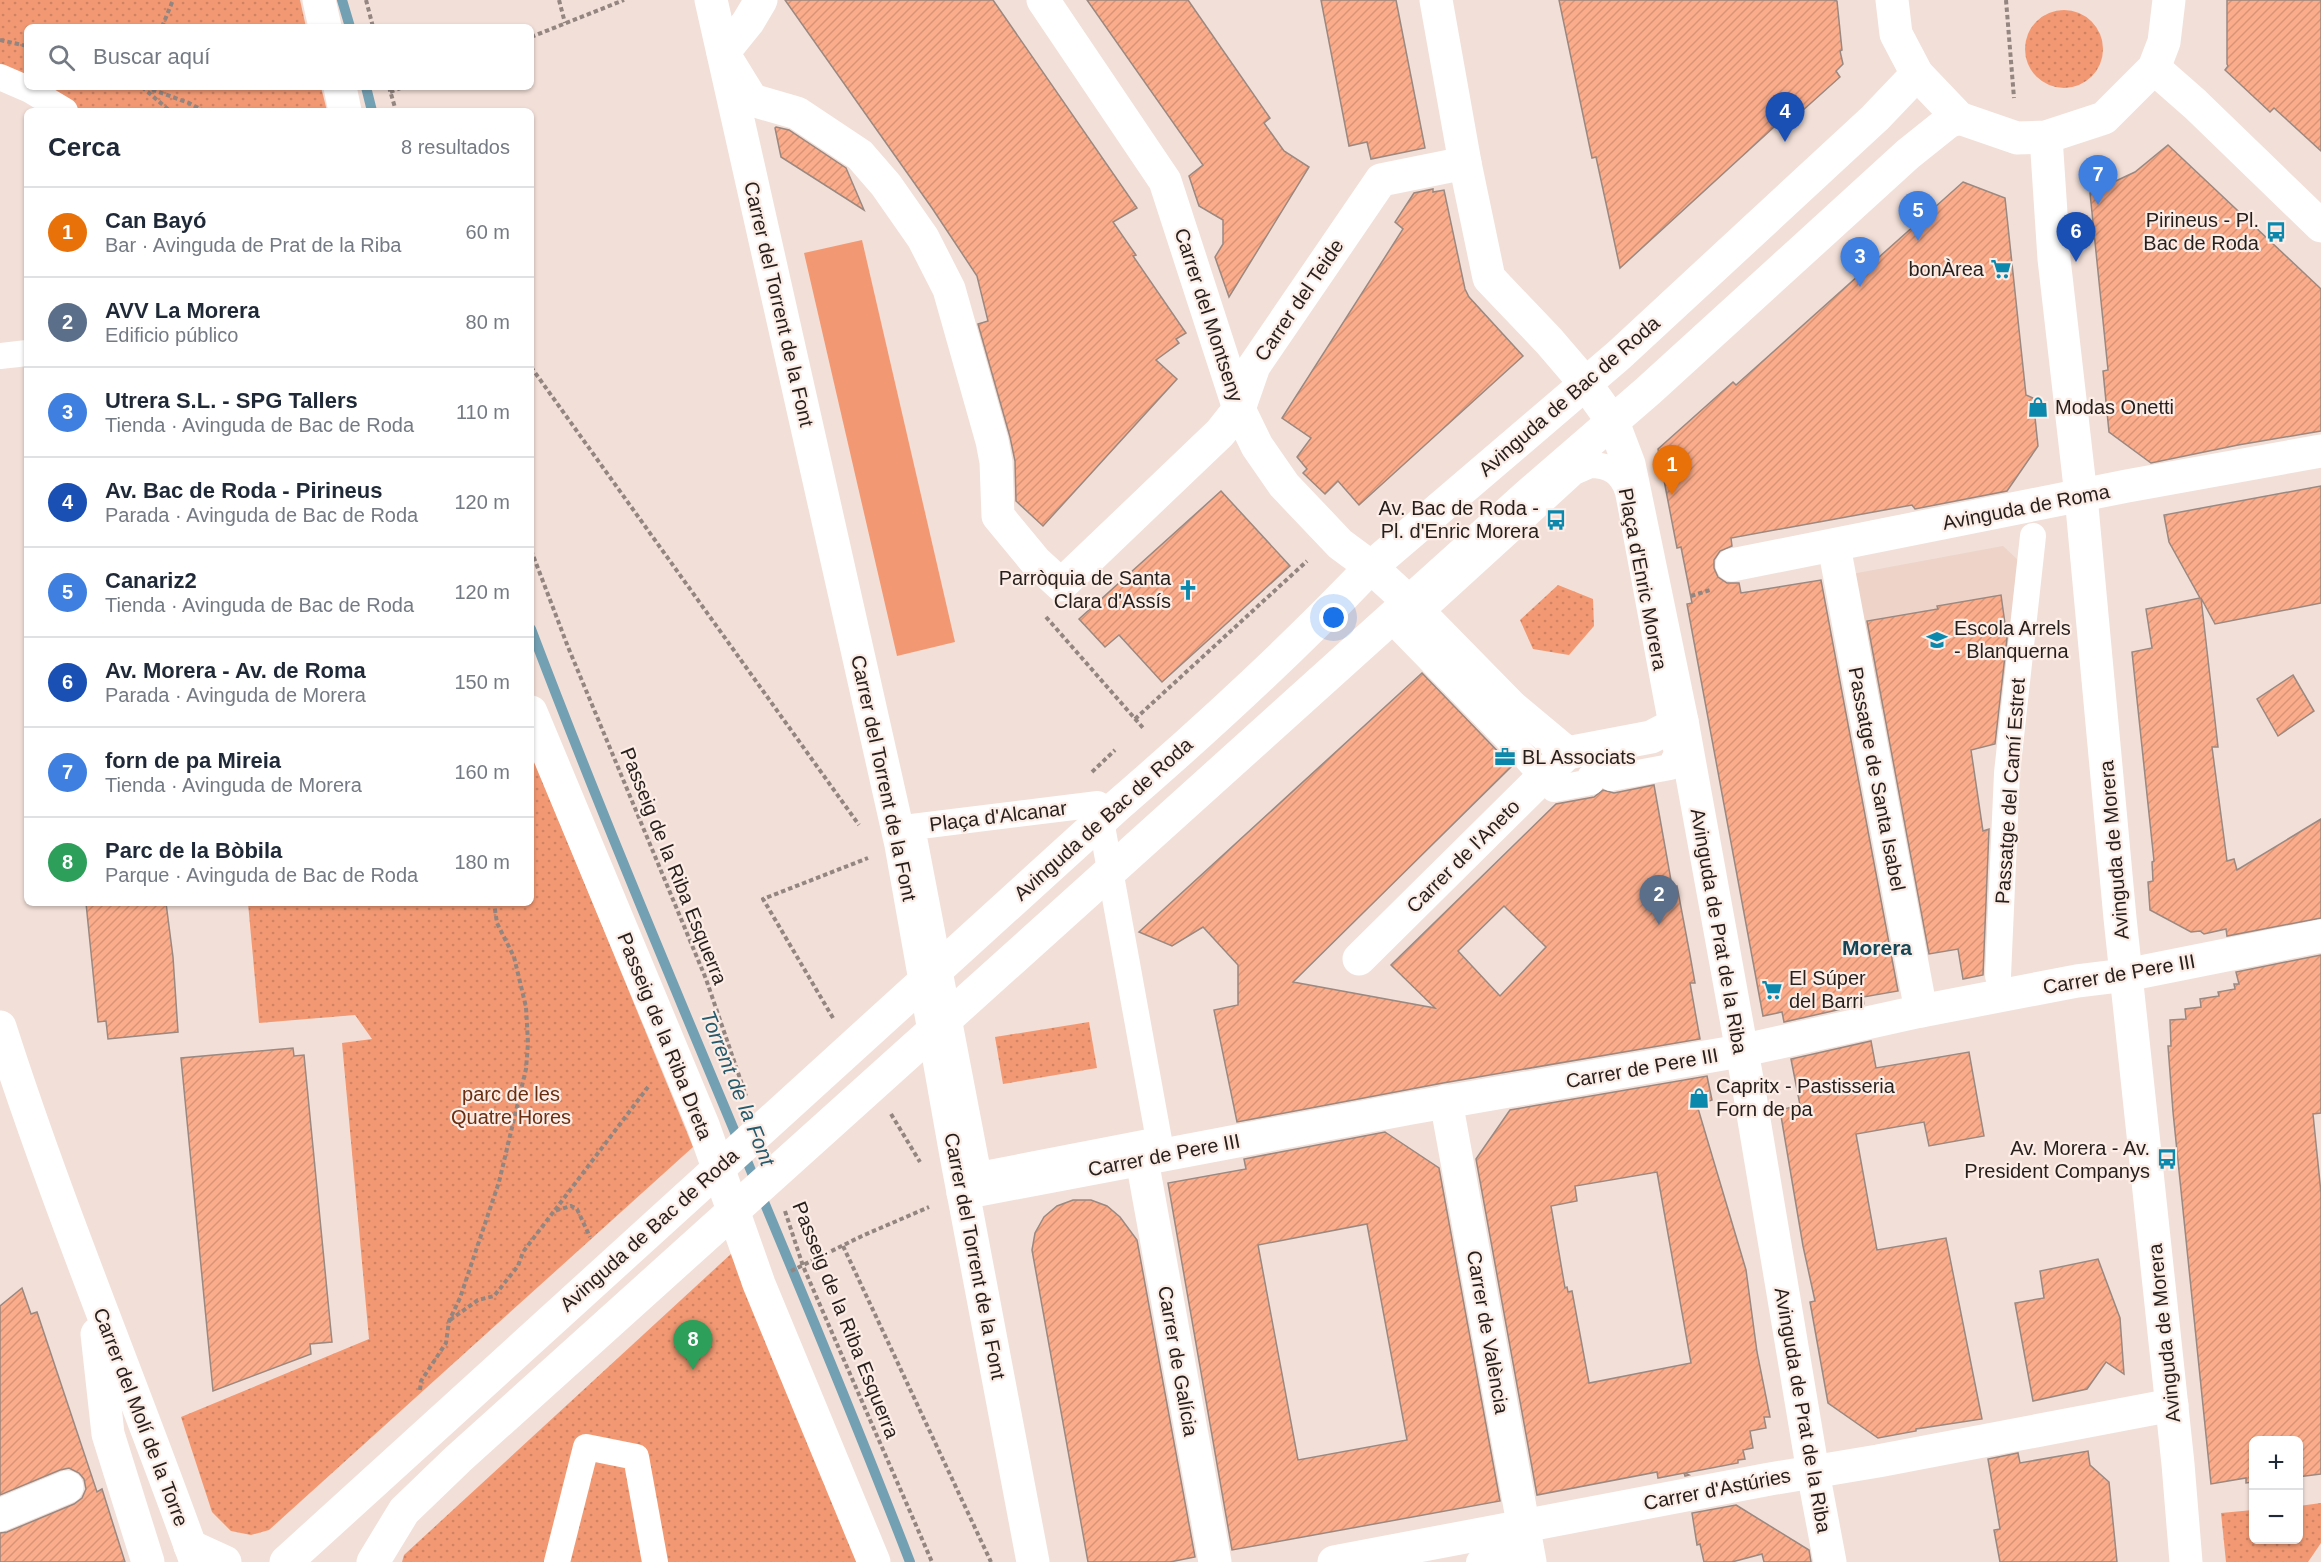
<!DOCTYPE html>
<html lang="es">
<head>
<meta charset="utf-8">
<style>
  :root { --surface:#fff; --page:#f6f6f7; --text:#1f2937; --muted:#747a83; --line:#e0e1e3; --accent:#7c3aed }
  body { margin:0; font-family:Arial,sans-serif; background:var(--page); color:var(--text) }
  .controls { position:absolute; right:18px; bottom:18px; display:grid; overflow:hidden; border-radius:9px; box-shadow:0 2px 4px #0004 }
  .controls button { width:54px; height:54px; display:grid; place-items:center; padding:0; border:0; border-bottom:2px solid var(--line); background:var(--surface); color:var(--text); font:30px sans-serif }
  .you { position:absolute; left:1334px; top:618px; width:21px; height:21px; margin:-15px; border:4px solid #fff; border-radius:50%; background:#1a73e8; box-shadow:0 0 0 9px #1a73e833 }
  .badge { display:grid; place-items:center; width:39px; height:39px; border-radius:50%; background:var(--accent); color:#fff; font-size:20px; font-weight:700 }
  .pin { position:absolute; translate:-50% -50px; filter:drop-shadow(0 2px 3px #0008) }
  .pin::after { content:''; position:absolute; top:32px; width:21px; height:18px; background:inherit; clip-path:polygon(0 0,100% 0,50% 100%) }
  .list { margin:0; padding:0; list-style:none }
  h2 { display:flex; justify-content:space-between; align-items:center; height:78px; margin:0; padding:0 24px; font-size:26px }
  h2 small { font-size:20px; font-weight:400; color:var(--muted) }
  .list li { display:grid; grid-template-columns:39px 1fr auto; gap:18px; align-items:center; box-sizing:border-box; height:90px; padding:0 24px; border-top:2px solid var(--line) }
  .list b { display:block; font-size:22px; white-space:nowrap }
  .list p { margin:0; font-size:20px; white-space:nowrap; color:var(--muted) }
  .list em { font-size:20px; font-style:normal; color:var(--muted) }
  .icon { flex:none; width:33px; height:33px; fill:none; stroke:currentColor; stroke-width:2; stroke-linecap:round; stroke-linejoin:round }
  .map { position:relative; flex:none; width:2321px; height:1562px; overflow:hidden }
  .search { position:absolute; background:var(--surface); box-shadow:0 2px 4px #0004; left:24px; top:24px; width:510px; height:66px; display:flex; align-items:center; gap:15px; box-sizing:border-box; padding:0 21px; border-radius:9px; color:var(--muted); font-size:22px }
  .panel { position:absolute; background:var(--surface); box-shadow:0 2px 4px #0004; left:24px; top:108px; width:510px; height:798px; border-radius:9px }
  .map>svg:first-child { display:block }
  .built { fill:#edd3c8 }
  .grass { fill:url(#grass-dots) }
  .pitch { fill:#f29973 }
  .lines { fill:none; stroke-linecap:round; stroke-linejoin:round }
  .stream { stroke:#73a0b2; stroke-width:10 }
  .building { fill:url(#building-hatch); stroke:#9a8881; stroke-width:1.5; fill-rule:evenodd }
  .path { stroke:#938580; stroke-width:4; stroke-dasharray:4.5 3; stroke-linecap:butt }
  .pedestrian { stroke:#fff; stroke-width:26 }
  .minor { stroke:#fff; stroke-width:33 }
  .labels { text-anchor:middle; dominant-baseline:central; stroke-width:4.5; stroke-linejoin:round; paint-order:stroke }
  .poi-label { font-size:20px; fill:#261f1c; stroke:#fdede7; text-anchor:end }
  .street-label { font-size:20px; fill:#261f1c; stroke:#fdede7 }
  .park-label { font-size:20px; fill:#692d0f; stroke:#fdede7 }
  .neighbourhood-label { font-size:21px; font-weight:bold; fill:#134657; stroke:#fdede7 }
  .water-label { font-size:21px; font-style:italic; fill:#255a6d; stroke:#fdede7 }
</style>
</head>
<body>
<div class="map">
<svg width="2321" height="1562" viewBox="0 0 2321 1562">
  <defs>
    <pattern id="grass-dots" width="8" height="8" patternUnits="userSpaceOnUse" patternTransform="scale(1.5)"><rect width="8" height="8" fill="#f29973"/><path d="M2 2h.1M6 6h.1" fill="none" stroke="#cf8363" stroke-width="1.8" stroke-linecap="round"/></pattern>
    <pattern id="building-hatch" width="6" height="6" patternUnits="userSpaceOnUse" patternTransform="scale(1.5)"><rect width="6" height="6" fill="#fbad8b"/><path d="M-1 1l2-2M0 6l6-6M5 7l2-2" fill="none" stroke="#d79477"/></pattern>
  </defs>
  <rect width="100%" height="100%" fill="#f2dfd8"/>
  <!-- built -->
  <polygon class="built" points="2003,546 2022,564 2003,685 1878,710 1852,574"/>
  <!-- grass -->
  <g class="grass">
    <polygon points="0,0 300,0 306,27 27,27 27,87 321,87 327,111 65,111 0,77"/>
    <circle cx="2064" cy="49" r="39"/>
    <polygon points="1558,585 1593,599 1594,626 1569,655 1533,649 1520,620"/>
    <polygon points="531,753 693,1147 269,1530 251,1535 231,1531 212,1512 181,1417 369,1339 342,1043 372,1039 355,1015 259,1023 248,903 531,903"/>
    <polygon points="1089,1022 1097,1068 1003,1084 995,1037"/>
    <polygon points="732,1253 860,1562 402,1562 404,1555"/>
    <polygon points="2321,1503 2321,1543 2308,1562 2226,1562 2221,1513 2253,1510 2254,1540 2298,1540 2299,1506"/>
  </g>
  <!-- pitch -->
  <polygon class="pitch" points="862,240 955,642 897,656 804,253"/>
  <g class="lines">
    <!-- stream -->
    <g class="stream">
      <polyline points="342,0 350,27"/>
      <polyline points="366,87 372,111"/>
      <path d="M531,629C650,943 789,1249 910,1562"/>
    </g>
  </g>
  <!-- building -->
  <g class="building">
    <polygon points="785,0 993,0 1137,208 1113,222 1136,255 1133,256 1186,333 1176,339 1179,343 1156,360 1177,379 1043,526 1016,501 1015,461 1010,437 978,324 988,321 977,276 932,208"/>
    <polygon points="1087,0 1188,0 1270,118 1264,123 1284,151 1309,167 1229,297 1215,257 1223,244 1223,220 1199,206 1189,176 1203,165"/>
    <polygon points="1321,0 1396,0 1425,148 1371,159 1367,142 1349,146"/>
    <polygon points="1559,0 1834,0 1837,1 1842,50 1840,51 1843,64 1836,71 1840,77 1792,120 1787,115 1620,268 1596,157 1592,158"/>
    <polygon points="2227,0 2321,0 2321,151 2274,108 2270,112 2225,70 2228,66 2227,64"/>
    <polygon points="776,127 789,130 846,168 864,210 781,157 775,128"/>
    <polygon points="2168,145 2321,289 2321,431 2238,445 2151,463 2109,432 2103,371 2108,370 2090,193 2135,172"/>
    <polygon points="1963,182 2005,198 2026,395 2033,398 2038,446 2007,491 1915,509 1912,505 1731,538 1732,546 1720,551 1714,560 1714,568 1718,577 1727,583 1739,583 1741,593 1821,580 1898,991 1863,997 1864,1004 1784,1022 1782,1012 1763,1016 1687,604 1692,603 1681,547 1677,548 1658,449 1733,382 1736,385"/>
    <polygon points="1433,189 1433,192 1444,190 1465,289 1469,297 1523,356 1359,505 1338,481 1325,494 1303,473 1307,469 1297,457 1311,438 1282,418 1403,229 1395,222 1414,193"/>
    <polygon points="2321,486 2321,603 2215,624 2201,598 2218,747 2212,747 2227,861 2234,859 2237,870 2321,819 2321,918 2227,936 2226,929 2204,934 2200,931 2191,932 2150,910 2148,882 2153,881 2152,862 2154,861 2132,652 2152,648 2146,609 2200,598 2169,542 2164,515"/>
    <polygon points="1221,491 1290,566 1162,682 1119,635 1105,647 1079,619"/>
    <polygon points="2001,595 2007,638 1995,744 1971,750 1983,831 1989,829 1983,975 1963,979 1958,949 1929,954 1867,621 1938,609 1937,606"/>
    <path d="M1422,673L1512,766L1293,982L1435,1008L1391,965L1556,804L1594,797L1603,790L1614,793L1654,785L1672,886H1677L1690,955L1695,983H1690L1700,1039L1443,1083L1237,1122L1214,1010L1238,1005V965L1203,927L1172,946L1139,932ZM1504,906L1546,947L1500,996L1458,951Z"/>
    <polygon points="2293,675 2314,711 2278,736 2257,699"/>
    <polygon points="86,903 166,903 173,957 178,1032 108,1039 106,1021 98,1022"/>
    <polygon points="2321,955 2321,1113 2313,1114 2321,1193 2321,1474 2298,1477 2298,1440 2253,1440 2253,1482 2246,1483 2246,1478 2211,1484 2173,1112 2168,1046 2171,1046 2170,1020 2186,1019 2185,1009 2201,1007 2200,999 2219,996 2218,992 2235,989 2234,984 2239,984 2236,972"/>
    <polygon points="1871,1041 1876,1068 1969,1052 1984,1136 1929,1146 1924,1122 1856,1134 1877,1250 1946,1238 1982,1419 1916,1429 1916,1431 1878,1438 1828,1403 1810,1302 1815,1301 1803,1246 1780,1110 1800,1105 1791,1059"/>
    <polygon points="293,1048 294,1056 304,1055 332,1342 310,1344 311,1354 213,1391 181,1058"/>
    <path d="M1707,1076L1712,1100L1697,1105L1746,1270L1757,1352L1770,1417H1764L1766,1428L1750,1431L1753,1448L1743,1450L1745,1459L1738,1460V1463L1685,1473L1689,1475L1685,1476L1684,1473L1658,1478L1657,1472L1537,1495L1476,1159L1510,1110ZM1657,1172L1691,1363L1589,1383L1572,1291L1568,1292L1567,1287L1565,1288L1551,1206L1577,1201L1575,1186Z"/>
    <path d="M1385,1132L1439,1168L1500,1501L1232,1550L1168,1183L1246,1169L1244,1159ZM1367,1224L1407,1440L1298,1460L1258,1245Z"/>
    <polygon points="1073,1200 1091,1200 1107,1206 1120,1217 1137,1240 1195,1557 1170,1562 1088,1562 1032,1250 1035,1233 1044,1217 1057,1206"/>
    <polygon points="2098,1259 2120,1318 2124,1374 2106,1362 2087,1389 2033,1401 2015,1303 2044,1298 2040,1271"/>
    <polygon points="22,1288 31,1314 37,1312 97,1492 102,1489 125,1562 0,1562 0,1533 7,1532 74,1504 82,1498 86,1489 84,1479 79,1473 69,1468 60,1470 0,1495 0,1306"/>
    <polygon points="2088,1451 2090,1465 2109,1482 2117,1562 2000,1562 1994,1530 2000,1529 1988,1459 2018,1453 2020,1463"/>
    <polygon points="1736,1505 1809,1550 1811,1562 1764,1562 1762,1554 1732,1562 1704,1562 1700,1544 1697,1545 1692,1513"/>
  </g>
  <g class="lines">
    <!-- path -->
    <g class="path">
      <polyline points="366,0 373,27"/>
      <polyline points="559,0 565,23"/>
      <polyline points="2006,0 2014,98"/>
      <polyline points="162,27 173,0"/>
      <polyline points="531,37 624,0"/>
      <polyline points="0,40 27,46"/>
      <polyline points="142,87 170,111"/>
      <polyline points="145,87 189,103 204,111"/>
      <polyline points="389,87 396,111"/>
      <polyline points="390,92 404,87"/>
      <polyline points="531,367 859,825"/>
      <polyline points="531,550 568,647 706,979 746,1096"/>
      <polyline points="1691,596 1710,590"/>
      <polyline points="1046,617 1144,729"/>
      <polyline points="1135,719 1307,561"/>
      <polyline points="1092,772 1115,750"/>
      <polyline points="833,1018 763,899 868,858"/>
      <polyline points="891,1114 920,1162"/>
      <polyline points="555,1210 648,1087"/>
      <polyline points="785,1211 803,1266 932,1562"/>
      <polyline points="843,1246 991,1562"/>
      <polyline points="791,1271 862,1236 929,1207"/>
      <polyline points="450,1320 478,1300 494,1296 518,1266 523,1252 554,1211 571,1206 577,1209 590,1237"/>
      <polyline points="420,1390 421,1381 446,1343 449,1321 460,1298 499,1182 526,1069 528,1043 526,1007 514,957 497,923 494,903"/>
    </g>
    <!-- pedestrian -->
    <g class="pedestrian">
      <polyline points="0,77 30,90 65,111"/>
      <polyline points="0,356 27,353"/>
      <path d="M1590,465C1610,465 1622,473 1628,492L1677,754L1670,767L1611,778L1610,773L1590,777L1591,782L1554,789L1525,757L1401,630L1574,472Z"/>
      <polygon points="1098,804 1159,1140 984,1174 978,1172 912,827"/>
      <polyline points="1998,976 2007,773 2033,536"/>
      <polyline points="557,1562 586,1447 636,1457 655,1562"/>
      <polyline points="1479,1562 1508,1557 1509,1562"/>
    </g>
    <!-- minor -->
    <g class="minor">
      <polyline points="319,0 325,27"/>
      <polyline points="711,0 901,845 956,1155 1033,1562"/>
      <polyline points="761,0 748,22 723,53 752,100 797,113 860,155 886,185 923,238 949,289 992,441 996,462 998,516 1036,562 1061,585 1220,433 1239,409 1254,366 1381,180 1465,163"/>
      <polyline points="1043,0 1165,181 1239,409 1257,446 1284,485 1340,544 1371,567 1409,602 1512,707 1567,753 1651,737 1682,721"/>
      <polyline points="1436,0 1465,163 1489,278 1549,341 1585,383 1613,422 1629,464 1682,721 1749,1090 1813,1472 1830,1562"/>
      <polyline points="1892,0 1896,34 1917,74 1959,118 2017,138 2046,137 2104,118 2154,68 2164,42 2169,0"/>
      <polyline points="2154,68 2195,104 2321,226"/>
      <polyline points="340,87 345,111"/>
      <polyline points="2046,137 2054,259 2081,496 2120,918 2178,1464 2186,1562"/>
      <polyline points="1834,546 1921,1011"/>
      <polyline points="1732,565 2127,486 2321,451"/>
      <polyline points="531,712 703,1125 759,1284 874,1562"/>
      <polyline points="1359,959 1567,753"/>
      <path d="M0,1027C58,1208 132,1383 196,1562"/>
      <polyline points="1446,1101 1530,1562"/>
      <polyline points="1142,1160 1215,1562"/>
      <polyline points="963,1193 1411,1108 1740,1051 1921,1011 2077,981 2126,975 2321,936"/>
      <polyline points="97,1334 108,1434 148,1562"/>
      <polyline points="0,1515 67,1487"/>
      <polyline points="190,1546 225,1562"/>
      <path d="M286,1562L1117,806C1205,730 1291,651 1371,567L1619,355L1875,118L1917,74"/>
      <polyline points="373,1562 404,1511 458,1459 1530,493 1648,391 1908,154 1948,122 1959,118"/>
      <polyline points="1334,1562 1770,1479 1878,1461 2172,1405"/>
    </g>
  </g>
  <!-- icons -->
  <defs>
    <g id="bus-bare" transform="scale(1.62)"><path d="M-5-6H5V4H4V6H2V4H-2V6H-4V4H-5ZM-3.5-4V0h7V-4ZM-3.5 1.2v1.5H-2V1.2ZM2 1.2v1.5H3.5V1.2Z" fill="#0b88ab" stroke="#fdede7" stroke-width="2.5" paint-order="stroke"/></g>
    <g id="supermarket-bare" transform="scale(1.62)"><path d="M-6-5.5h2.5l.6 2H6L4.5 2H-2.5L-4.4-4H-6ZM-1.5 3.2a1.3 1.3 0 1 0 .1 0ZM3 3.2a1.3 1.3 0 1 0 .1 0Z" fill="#0b88ab" stroke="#fdede7" stroke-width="2.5" paint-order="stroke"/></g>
    <g id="shop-bare" transform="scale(1.62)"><path d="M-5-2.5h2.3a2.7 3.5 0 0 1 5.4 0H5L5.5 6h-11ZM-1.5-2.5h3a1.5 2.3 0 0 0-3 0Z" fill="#0b88ab" stroke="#fdede7" stroke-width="2.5" paint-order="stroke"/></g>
    <g id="church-bare" transform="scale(1.62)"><path d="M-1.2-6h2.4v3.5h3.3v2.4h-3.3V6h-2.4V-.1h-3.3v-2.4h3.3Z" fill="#0b88ab" stroke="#fdede7" stroke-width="2.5" paint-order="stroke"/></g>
    <g id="school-bare" transform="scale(1.62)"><path d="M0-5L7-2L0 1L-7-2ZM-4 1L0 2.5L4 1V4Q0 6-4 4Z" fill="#0b88ab" stroke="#fdede7" stroke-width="2.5" paint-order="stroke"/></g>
    <g id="office-bare" transform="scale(1.62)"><path d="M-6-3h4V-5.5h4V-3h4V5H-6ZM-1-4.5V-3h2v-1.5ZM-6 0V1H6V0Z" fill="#0b88ab" stroke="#fdede7" stroke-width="2.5" paint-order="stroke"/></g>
  </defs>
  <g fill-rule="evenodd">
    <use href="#bus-bare" x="2276" y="232"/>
    <use href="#supermarket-bare" x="2001" y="269"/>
    <use href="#shop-bare" x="2038" y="407"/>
    <use href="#bus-bare" x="1556" y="520"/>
    <use href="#church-bare" x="1188" y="590"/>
    <use href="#school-bare" x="1937" y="640"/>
    <use href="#office-bare" x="1505" y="757"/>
    <use href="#supermarket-bare" x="1772" y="990"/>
    <use href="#shop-bare" x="1699" y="1098"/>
    <use href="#bus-bare" x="2167" y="1159"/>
  </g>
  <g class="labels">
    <!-- poi labels -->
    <g class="poi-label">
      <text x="2259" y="220">Pirineus - Pl.<tspan x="2259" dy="23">Bac de Roda</tspan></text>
      <text x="1984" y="269">bonÀrea</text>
      <text x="2055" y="407" text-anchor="start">Modas Onetti</text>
      <text x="1539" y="508">Av. Bac de Roda -<tspan x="1539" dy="23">Pl. d'Enric Morera</tspan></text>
      <text x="1171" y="578">Parròquia de Santa<tspan x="1171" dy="23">Clara d'Assís</tspan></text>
      <text x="1954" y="628" text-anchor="start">Escola Arrels<tspan x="1954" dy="23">- Blanquerna</tspan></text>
      <text x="1522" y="757" text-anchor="start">BL Associats</text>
      <text x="1789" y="978" text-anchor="start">El Súper<tspan x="1789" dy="23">del Barri</tspan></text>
      <text x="1716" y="1086" text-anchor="start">Capritx - Pastisseria<tspan x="1716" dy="23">Forn de pa</tspan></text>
      <text x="2150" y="1148">Av. Morera - Av.<tspan x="2150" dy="23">President Companys</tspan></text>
    </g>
    <!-- street labels -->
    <g class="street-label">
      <text transform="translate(1299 300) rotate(-56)">Carrer del Teide</text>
      <text transform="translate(779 304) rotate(77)">Carrer del Torrent de la Font</text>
      <text transform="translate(1209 315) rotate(72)">Carrer del Montseny</text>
      <text transform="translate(1569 396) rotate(-41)">Avinguda de Bac de Roda</text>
      <text transform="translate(2026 507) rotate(-11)">Avinguda de Roma</text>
      <text transform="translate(1643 579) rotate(79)">Plaça d'Enric Morera</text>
      <text transform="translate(884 778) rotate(78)">Carrer del Torrent de la Font</text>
      <text transform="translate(1877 779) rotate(79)">Passatge de Santa Isabel</text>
      <text transform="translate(2010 791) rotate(-86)">Passatge del Camí Estret</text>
      <text transform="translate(998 816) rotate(-7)">Plaça d'Alcanar</text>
      <text transform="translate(1103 819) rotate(-42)">Avinguda de Bac de Roda</text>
      <text transform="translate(2114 850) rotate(-95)">Avinguda de Morera</text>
      <text transform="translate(1463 856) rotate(-45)">Carrer de l'Aneto</text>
      <text transform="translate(674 866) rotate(68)">Passeig de la Riba Esquerra</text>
      <text transform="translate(1719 931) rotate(80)">Avinguda de Prat de la Riba</text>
      <text transform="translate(2119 974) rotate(-10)">Carrer de Pere III</text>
      <text transform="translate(665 1036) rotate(68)">Passeig de la Riba Dreta</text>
      <text transform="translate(1642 1068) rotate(-10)">Carrer de Pere III</text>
      <text transform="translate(1164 1155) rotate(-11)">Carrer de Pere III</text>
      <text transform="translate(649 1230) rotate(-42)">Avinguda de Bac de Roda</text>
      <text transform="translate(975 1256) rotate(79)">Carrer del Torrent de la Font</text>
      <text transform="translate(846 1320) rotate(68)">Passeig de la Riba Esquerra</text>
      <text transform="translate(1488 1332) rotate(80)">Carrer de València</text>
      <text transform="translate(2164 1333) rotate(-96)">Avinguda de Morera</text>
      <text transform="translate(1178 1361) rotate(80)">Carrer de Galícia</text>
      <text transform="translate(1803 1410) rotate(80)">Avinguda de Prat de la Riba</text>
      <text transform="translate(141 1417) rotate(69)">Carrer del Molí de la Torre</text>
      <text transform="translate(1717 1489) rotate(-11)">Carrer d'Astúries</text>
    </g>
    <!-- park labels -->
    <g class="park-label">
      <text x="511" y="1094">parc de les<tspan x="511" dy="23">Quatre Hores</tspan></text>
    </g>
    <!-- neighbourhood labels -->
    <g class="neighbourhood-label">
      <text x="1877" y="947">Morera</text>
    </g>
    <!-- water labels -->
    <g class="water-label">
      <text transform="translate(738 1088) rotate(68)">Torrent de la Font</text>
    </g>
  </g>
</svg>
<div class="controls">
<button>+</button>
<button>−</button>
</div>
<div class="you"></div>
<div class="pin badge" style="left:1672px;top:495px;background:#e8710a">1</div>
<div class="pin badge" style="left:1659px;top:925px;background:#5c6f8a">2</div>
<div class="pin badge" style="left:1860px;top:287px;background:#3f7fe0">3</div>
<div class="pin badge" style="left:1785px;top:142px;background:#1a4fb4">4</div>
<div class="pin badge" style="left:1918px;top:241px;background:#3f7fe0">5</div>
<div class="pin badge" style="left:2076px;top:262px;background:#1a4fb4">6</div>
<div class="pin badge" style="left:2098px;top:205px;background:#3f7fe0">7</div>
<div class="pin badge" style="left:693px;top:1370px;background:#2e9e5b">8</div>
<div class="search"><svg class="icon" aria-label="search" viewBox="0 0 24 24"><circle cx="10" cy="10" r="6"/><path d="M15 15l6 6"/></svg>Buscar aquí</div>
<section class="panel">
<h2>Cerca<small>8 resultados</small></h2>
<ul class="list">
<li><span class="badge" style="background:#e8710a">1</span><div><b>Can Bayó</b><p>Bar · Avinguda de Prat de la Riba</p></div><em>60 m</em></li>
<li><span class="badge" style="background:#5c6f8a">2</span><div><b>AVV La Morera</b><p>Edificio público</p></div><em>80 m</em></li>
<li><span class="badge" style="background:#3f7fe0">3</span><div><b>Utrera S.L. - SPG Tallers</b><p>Tienda · Avinguda de Bac de Roda</p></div><em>110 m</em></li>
<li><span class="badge" style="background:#1a4fb4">4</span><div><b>Av. Bac de Roda - Pirineus</b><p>Parada · Avinguda de Bac de Roda</p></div><em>120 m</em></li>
<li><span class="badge" style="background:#3f7fe0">5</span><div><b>Canariz2</b><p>Tienda · Avinguda de Bac de Roda</p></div><em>120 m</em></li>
<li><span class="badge" style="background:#1a4fb4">6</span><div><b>Av. Morera - Av. de Roma</b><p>Parada · Avinguda de Morera</p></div><em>150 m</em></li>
<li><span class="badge" style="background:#3f7fe0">7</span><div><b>forn de pa Mireia</b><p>Tienda · Avinguda de Morera</p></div><em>160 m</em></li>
<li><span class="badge" style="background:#2e9e5b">8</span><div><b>Parc de la Bòbila</b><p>Parque · Avinguda de Bac de Roda</p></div><em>180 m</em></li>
</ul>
</section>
</div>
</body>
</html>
